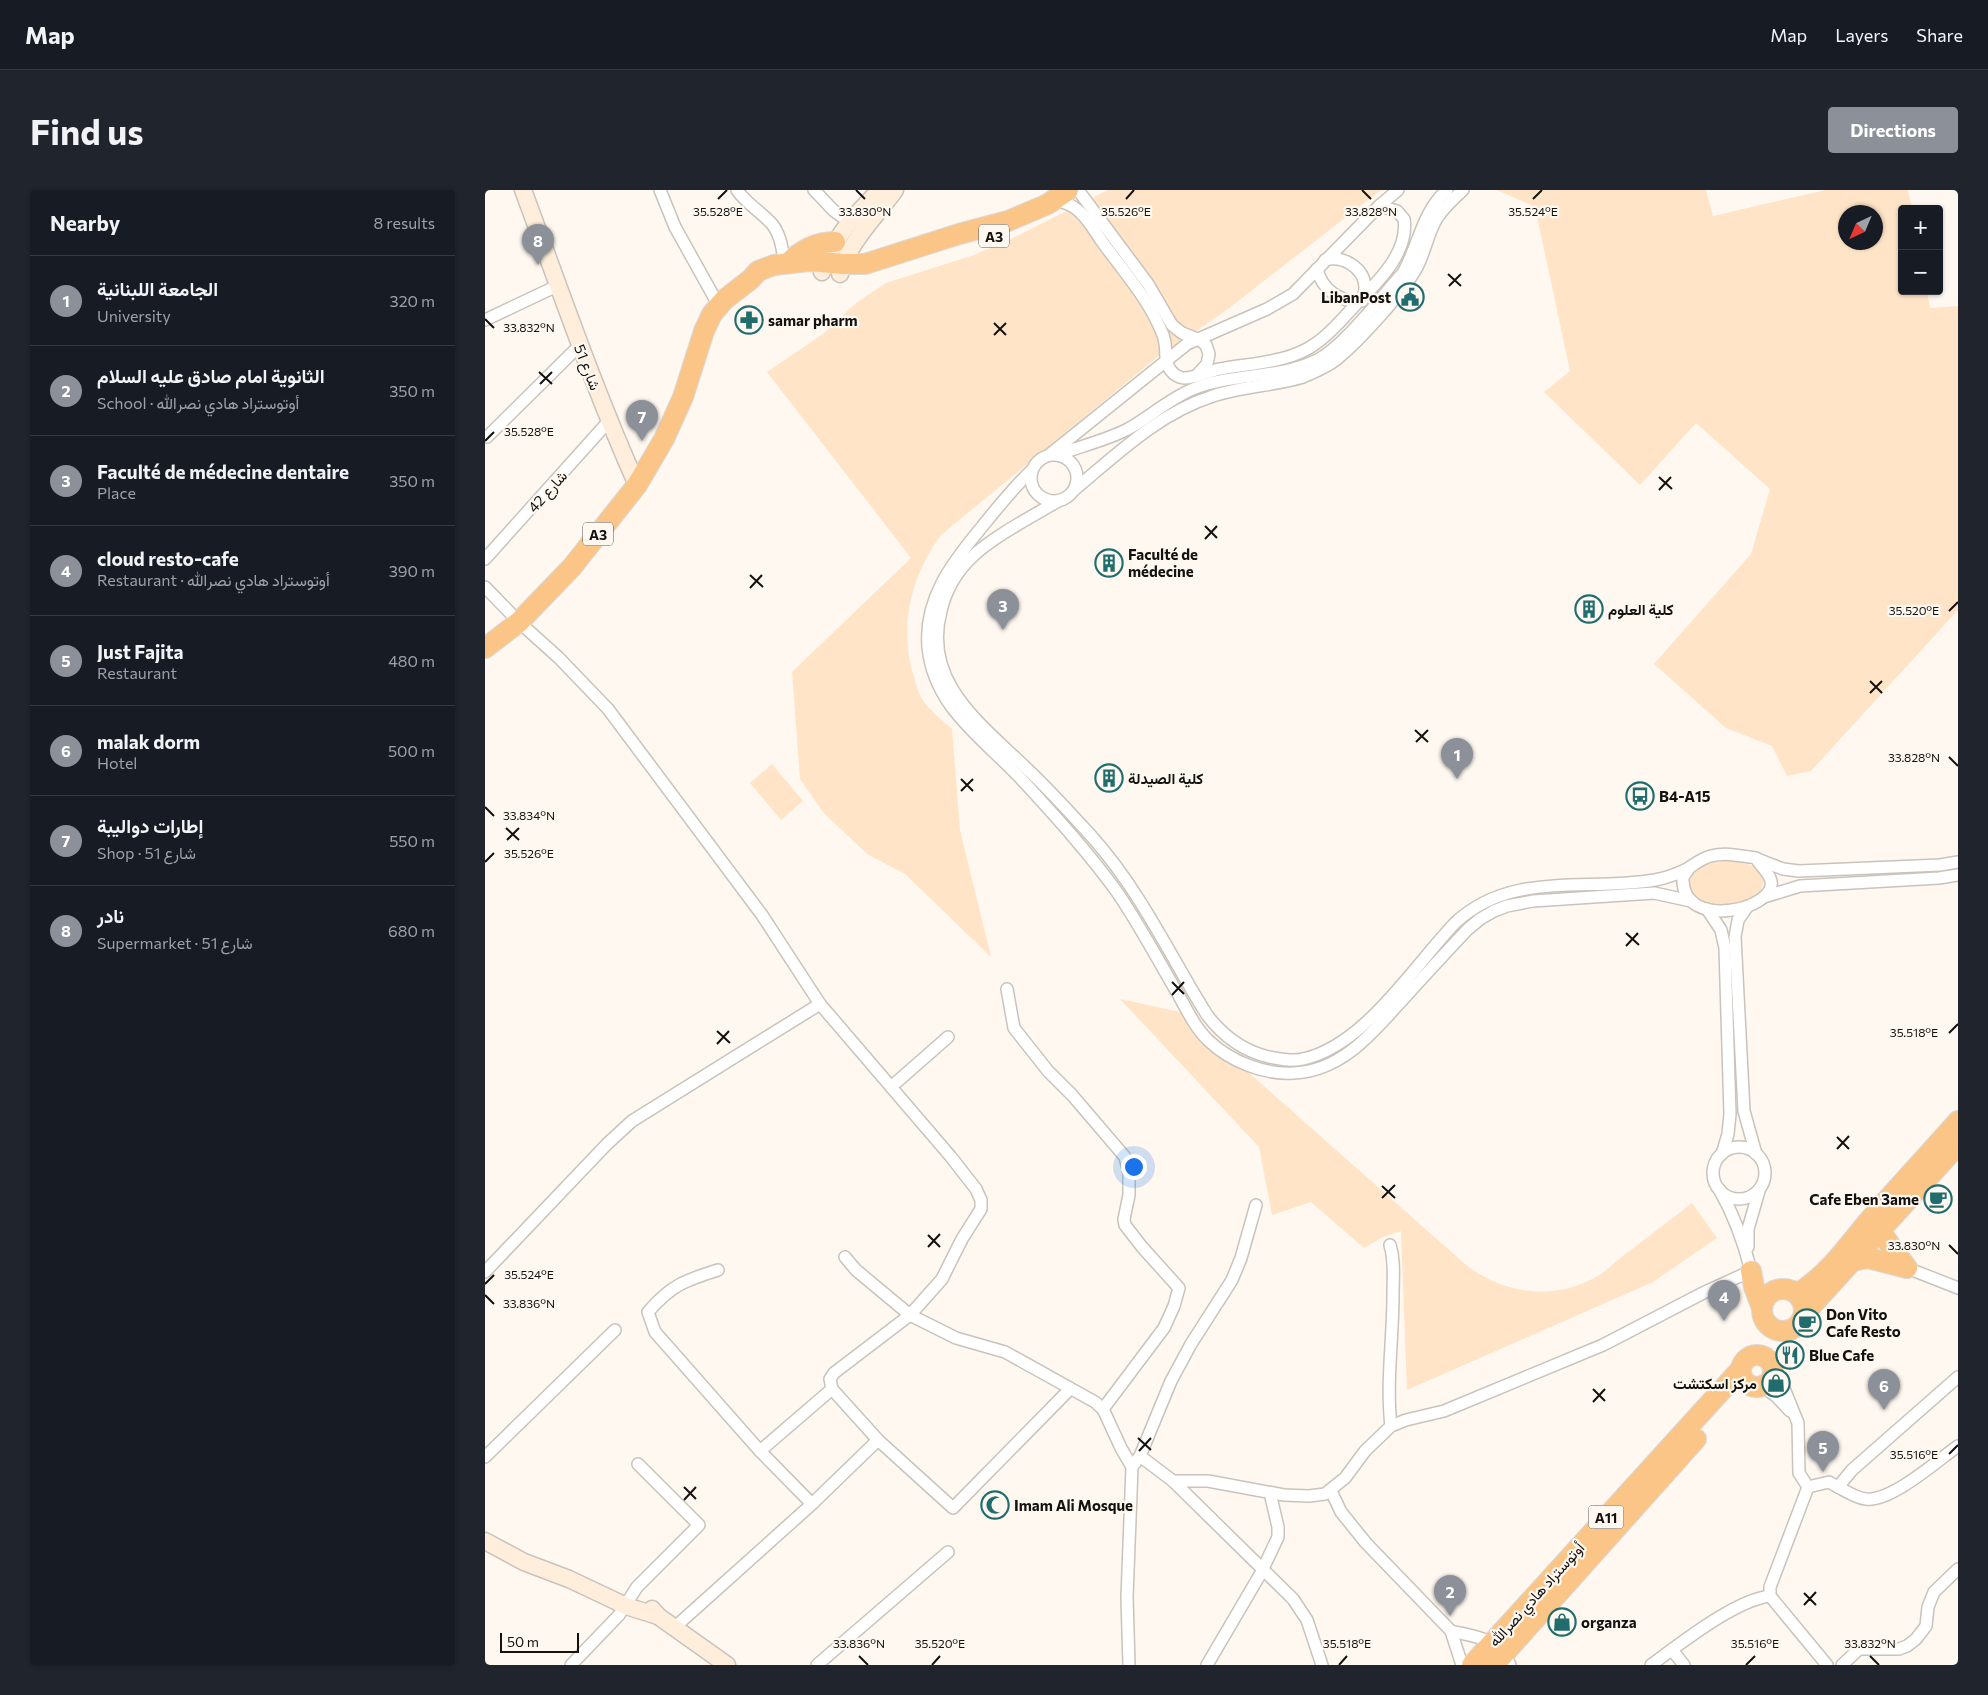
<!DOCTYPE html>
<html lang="en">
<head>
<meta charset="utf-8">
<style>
  :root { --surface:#171b24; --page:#20242c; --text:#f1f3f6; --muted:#9ea1a6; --line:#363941; --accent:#8c9099 }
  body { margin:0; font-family:Commissioner,Vazirmatn,sans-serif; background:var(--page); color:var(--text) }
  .controls { position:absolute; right:15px; top:15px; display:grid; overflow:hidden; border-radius:5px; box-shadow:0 1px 4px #0004 }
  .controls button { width:45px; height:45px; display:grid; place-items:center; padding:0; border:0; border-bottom:1px solid var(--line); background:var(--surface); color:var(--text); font:25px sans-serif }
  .compass { position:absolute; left:1353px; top:15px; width:45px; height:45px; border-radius:50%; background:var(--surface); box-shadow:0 1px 4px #0004; rotate:224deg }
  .scale { position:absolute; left:15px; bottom:12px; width:79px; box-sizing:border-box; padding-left:5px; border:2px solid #14120f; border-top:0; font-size:14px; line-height:18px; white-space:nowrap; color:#14120f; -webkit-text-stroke:4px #fef8f0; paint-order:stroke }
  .you { position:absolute; left:648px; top:976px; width:18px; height:18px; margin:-12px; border:4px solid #fff; border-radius:50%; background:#1a73e8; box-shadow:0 0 0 8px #1a73e833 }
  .badge { display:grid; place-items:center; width:32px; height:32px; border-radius:50%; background:var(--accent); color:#fff; font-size:16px; font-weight:700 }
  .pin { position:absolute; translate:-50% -41px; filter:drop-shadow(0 1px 2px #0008) }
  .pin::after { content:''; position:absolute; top:26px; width:18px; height:15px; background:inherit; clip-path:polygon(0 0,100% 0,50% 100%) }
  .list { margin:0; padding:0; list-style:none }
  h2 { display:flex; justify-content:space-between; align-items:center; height:65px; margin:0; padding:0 20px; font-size:21px }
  h2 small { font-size:16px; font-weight:400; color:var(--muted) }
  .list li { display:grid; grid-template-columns:32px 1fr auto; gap:15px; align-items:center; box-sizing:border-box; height:90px; padding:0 20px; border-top:1px solid var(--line) }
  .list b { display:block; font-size:19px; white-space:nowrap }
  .list p { margin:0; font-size:16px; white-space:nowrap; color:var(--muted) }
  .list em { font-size:16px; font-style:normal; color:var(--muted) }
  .map { position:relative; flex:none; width:1473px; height:1475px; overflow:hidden; border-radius:5px }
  header { display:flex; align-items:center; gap:30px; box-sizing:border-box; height:70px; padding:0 25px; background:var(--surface); border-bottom:1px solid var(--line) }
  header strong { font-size:24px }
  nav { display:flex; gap:28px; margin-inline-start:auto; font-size:18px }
  .intro { display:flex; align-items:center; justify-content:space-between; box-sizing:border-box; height:120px; padding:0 30px }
  h1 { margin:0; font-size:35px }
  .button { padding:12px 22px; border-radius:5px; background:var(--accent); color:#fff; font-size:18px; font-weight:700 }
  main { display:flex; gap:30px; padding:0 30px }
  aside { flex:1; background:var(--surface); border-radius:5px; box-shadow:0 1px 4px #0004 }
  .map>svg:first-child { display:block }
  .green { fill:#ffe4c7; fill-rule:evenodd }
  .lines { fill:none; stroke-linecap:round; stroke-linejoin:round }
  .street-casing { stroke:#c9c3bb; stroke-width:14 }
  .secondary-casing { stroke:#c9c3bb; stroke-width:19 }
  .highway-casing { stroke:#d9d9d9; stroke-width:22 }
  .street { stroke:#fff; stroke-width:11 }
  .secondary { stroke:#feeedb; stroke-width:16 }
  .highway { stroke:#fbc587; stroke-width:20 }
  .ticks { fill:none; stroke:#14120f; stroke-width:2 }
  .labels { text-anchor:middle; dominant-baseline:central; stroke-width:4.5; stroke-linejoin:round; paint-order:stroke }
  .shield { fill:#fef8f0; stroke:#5a5752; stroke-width:1 }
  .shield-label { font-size:14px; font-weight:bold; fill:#14120f }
  .poi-label { font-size:15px; font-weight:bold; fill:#14120f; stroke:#fef8f0; text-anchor:start }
  .street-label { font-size:15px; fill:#14120f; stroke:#fef8f0 }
  .ticks-label { font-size:12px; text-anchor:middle; fill:#14120f; stroke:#fef8f0; stroke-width:4.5; stroke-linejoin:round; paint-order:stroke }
</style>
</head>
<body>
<header>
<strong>Map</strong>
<nav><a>Map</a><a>Layers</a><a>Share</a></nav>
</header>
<div class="intro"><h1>Find us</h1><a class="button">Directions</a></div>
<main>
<aside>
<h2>Nearby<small>8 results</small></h2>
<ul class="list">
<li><span class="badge">1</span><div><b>الجامعة اللبنانية</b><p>University</p></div><em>320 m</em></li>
<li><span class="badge">2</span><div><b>الثانویة امام صادق عليه السلام</b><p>School · أوتوستراد هادي نصرالله</p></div><em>350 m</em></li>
<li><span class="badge">3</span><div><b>Faculté de médecine dentaire</b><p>Place</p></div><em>350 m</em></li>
<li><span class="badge">4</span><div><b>cloud resto-cafe</b><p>Restaurant · أوتوستراد هادي نصرالله</p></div><em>390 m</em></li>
<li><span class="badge">5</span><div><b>Just Fajita</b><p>Restaurant</p></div><em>480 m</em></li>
<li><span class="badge">6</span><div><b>malak dorm</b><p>Hotel</p></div><em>500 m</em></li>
<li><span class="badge">7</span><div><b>إطارات دواليبة</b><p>Shop · شارع 51</p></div><em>550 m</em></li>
<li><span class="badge">8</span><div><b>نادر</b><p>Supermarket · شارع 51</p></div><em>680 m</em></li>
</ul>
</aside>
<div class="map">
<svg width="1473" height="1475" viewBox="0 0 1473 1475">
  <rect width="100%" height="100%" fill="#fef8f0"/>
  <!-- green -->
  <g class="green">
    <path d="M623,0H896L739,122L670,169L456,345C426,386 413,438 429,487C431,495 434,505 439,512C446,522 458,531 467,539L475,640L506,767L420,684L382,664L338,622L315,589L307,482L426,368L282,182L338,144L371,113L401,93L489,65L526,49Z"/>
    <path d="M1012,0H1221L1228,26L1341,0H1423L1427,19H1417V101H1442L1445,118L1473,116V420L1326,581L1302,586L1287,556L1241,538L1169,474L1266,364L1285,299L1211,233L1155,295L1059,202L1085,181L1050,17ZM1360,22H1390V52H1360Z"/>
    <polygon points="287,574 318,611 296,630 265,593"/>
    <path d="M1236,671C1256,671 1289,674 1275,703C1258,715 1228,721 1210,708C1207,706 1204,702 1201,699C1202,679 1219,675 1236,671Z"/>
    <path d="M635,809L695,822L980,1074C1019,1105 1072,1112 1116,1084C1126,1077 1135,1067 1146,1060C1166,1044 1187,1029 1207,1013L1232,1048L1168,1092L922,1200L916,1041L896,1048L879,1058L826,1012L787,1025L774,957Z"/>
  </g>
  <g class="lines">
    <!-- street casing -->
    <g class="street-casing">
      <g id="street">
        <polyline points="175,0 190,37 234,116"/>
        <path d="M252,0C260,12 273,20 283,30C295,40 298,59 299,74"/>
        <polyline points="329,0 348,20 363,31"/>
        <polyline points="593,0 663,94 687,135 697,143 715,150 721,155 724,164 722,174 713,184"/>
        <path d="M569,10C576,12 584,13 590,18C602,26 610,42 618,53C640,83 665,111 678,145C684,161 676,172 689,184C692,186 695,188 699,188C711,188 724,181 735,179C766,173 804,173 830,154C848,142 861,124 876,109C896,89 924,60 919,29L912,21L894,16"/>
        <path d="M840,70C857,65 879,77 880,97C880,101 879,105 879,108"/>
        <path d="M832,79C837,100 856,113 877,111"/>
        <polyline points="0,130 74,95"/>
        <polyline points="2,247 94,156"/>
        <circle cx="569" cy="288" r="23"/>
        <polyline points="564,265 702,154 782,119 808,104 894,16 913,0"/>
        <path d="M572,265C596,256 622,250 643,239C666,226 684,209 708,199C747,183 792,189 830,171C857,159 896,107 918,83C934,55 937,22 962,0"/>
        <path d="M547,280C528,298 512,318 496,338C467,373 439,409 443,457C449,519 500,549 539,592C571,627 604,663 632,702C654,734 673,770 693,804C702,820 710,838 724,851C745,871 779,885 809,883C858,881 889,841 920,807C941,784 962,761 983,739L995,729L1009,721L1022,716L1048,711L1169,703L1206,711"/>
        <path d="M589,300C632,264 674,223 728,206C757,196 789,196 818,187C830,182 842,177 852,169C876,149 917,104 932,77C940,62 943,43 952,28C959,18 969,8 978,0"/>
        <path d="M573,311C548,326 509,346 488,366C472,381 461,399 456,421C437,492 495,533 540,577C564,599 586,624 608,648C656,702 684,764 722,825C738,846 758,861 784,867C795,869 808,872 818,869C879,856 928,777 970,733C1027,680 1100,702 1170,690C1181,688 1192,684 1202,679C1210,674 1217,668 1226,666C1241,662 1256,666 1271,668C1275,676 1284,682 1286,691C1292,720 1195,742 1198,687L1205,677"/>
        <polyline points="0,369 123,232"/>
        <polyline points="0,397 34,432 74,468 123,519 277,725 335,814 466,967 491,999 496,1010 496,1019 477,1049 457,1089 425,1125 349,1183 345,1189 347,1199 393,1250 327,1314 190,1437"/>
        <polyline points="1272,669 1298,679 1314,681 1455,675 1473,672"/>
        <polyline points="1279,707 1315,696 1454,688 1473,685"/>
        <polyline points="1262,717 1253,730 1250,747 1259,921 1271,964"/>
        <polyline points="1222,719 1236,740 1240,758 1245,924 1243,944 1237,964"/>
        <polyline points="522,799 529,838 563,881 587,905 640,967 644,983 644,1005 639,1029 640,1035 657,1057 694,1098 689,1116 679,1138 618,1219"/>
        <polyline points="406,897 463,847"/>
        <circle cx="1254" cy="983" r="26"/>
        <path d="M905,1055C910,1071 908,1088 908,1105C908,1148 901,1193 906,1236"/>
        <polyline points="1263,1057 1263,1039 1274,1001"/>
        <polyline points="360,1067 371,1080 425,1125 471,1148 520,1162 610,1212 618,1219 636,1258 647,1277"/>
        <polyline points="1422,1078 1473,1098"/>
        <path d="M233,1080C201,1090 186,1095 163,1122L170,1142L275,1261L327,1314"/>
        <polyline points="0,1082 122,954 147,931 335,814"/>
        <polyline points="1287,1177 1298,1196 1313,1233 1314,1283 1323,1297 1285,1397 1285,1406 1342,1475"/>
        <polyline points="1276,1196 1291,1206 1305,1221"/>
        <polyline points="393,1250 468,1318 585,1199"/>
        <polyline points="275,1261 347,1199"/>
        <path d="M655,1266L688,1291H723L799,1305L824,1306L840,1304L860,1288L880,1261L906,1236L921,1230L959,1221L1118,1155L1220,1102L1266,1081C1259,1053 1249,1025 1234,999"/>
        <polyline points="0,1267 130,1140"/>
        <polyline points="688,1291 808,1409 822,1430 837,1475"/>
        <polyline points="1323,1297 1344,1292 1353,1297 1367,1280 1473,1187"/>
        <path d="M1353,1297C1361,1301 1371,1308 1381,1309C1406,1312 1452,1271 1473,1256"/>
        <polyline points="846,1301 856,1322 881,1353 966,1441 977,1475"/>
        <path d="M966,1441C992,1447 1014,1448 1025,1475"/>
        <polyline points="1187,1460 1199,1475"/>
        <polyline points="86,1475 134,1425 152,1397 214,1335 153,1274"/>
        <polyline points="332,1475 463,1362"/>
        <polyline points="644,1475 642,1407 647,1277 655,1266 686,1191 706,1154 747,1090 756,1068 771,1015"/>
        <polyline points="722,1475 776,1383 793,1347 793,1337 785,1303"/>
        <path d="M1166,1475C1195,1454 1250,1410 1285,1406"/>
        <polyline points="1357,1475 1374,1459 1414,1459 1422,1456 1431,1449 1441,1436 1443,1417 1449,1402 1473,1379"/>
      </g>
    </g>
    <!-- secondary casing -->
    <g class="secondary-casing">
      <g id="secondary">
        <path d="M38,0C75,99 109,199 152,295"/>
        <path d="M337,82C351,44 367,28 395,0"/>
        <path d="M355,84C365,50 390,28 410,0"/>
        <polyline points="0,1351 39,1372 84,1389 141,1416 173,1426"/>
        <polyline points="167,1419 173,1426 242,1475"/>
      </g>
    </g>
    <!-- highway casing -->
    <g class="highway-casing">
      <g id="highway">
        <path d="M303,73C317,59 331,52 350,52"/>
        <polyline points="0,458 34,432 87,377 152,295 179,249 198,207 219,141 227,124 239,110 266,89 273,81 289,75 324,71 358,74 380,74 474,44 523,31 563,14 583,0"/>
        <polyline points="1385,1034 1395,1041 1422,1078"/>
        <polyline points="1367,1071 1383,1068 1422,1078"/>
        <polyline points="1266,1081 1269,1097 1277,1118"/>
        <circle cx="1298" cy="1120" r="21"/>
        <path d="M1312,1104C1341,1086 1360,1060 1381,1034C1411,999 1443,965 1473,931"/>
        <polyline points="1319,1124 1473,955"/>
        <circle cx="1272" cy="1181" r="16"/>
        <polyline points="987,1475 1256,1179"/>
        <polyline points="1009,1475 1211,1249"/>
      </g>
    </g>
    <!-- street -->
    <use href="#street" class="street"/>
    <!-- secondary -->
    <use href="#secondary" class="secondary"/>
    <!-- highway -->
    <use href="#highway" class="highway"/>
  </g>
  <!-- ticks -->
  <path class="ticks" d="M371,0L380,9M877,0L886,9M233,9L242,0M641,9L649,0M1048,9L1057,0M963,84L976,96M964,96L976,84M0,129L9,138M509,133L521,145M509,145L521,133M54,182L67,194M55,194L67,182M0,251L9,242M1174,287L1187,299M1174,300L1186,287M720,336L732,348M720,349L732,336M265,385L278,397M265,398L277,385M1464,421L1473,412M1385,491L1397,503M1385,503L1397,491M930,540L943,552M931,552L943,540M1464,567L1473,576M476,589L488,601M476,601L488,589M0,617L9,626M21,638L34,650M22,650L34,638M0,672L9,663M1141,743L1154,755M1141,756L1153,743M687,792L699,804M687,805L699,792M232,841L245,853M1464,843L1473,834M232,854L244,841M1352,947L1364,959M1352,959L1364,946M897,996L910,1008M897,1008L910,995M443,1045L455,1057M1464,1055L1473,1064M443,1057L455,1044M0,1094L9,1085M0,1105L9,1114M1108,1199L1120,1211M1108,1212L1120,1199M653,1248L666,1260M654,1261L666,1248M1464,1264L1473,1255M199,1297L211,1309M199,1310L211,1297M1319,1403L1331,1415M1319,1415L1331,1402M374,1466L383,1475M1385,1466L1394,1475M447,1475L455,1466M854,1475L862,1466M1261,1475L1270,1466"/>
  <!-- icons -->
  <defs>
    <g id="civic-ring" transform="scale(1.4375)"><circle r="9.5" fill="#fef8f0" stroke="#216d6d" stroke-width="1.5"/><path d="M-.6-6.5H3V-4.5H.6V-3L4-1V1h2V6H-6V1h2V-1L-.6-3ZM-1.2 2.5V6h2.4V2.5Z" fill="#216d6d"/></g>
    <g id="pharmacy-ring" transform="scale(1.4375)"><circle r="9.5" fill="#fef8f0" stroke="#216d6d" stroke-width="1.5"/><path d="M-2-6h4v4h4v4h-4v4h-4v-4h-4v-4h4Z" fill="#216d6d"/></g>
    <g id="building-ring" transform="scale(1.4375)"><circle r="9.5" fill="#fef8f0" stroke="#216d6d" stroke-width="1.5"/><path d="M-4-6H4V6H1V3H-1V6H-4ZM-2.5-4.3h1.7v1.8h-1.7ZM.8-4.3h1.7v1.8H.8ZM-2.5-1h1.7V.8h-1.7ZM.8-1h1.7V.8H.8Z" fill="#216d6d"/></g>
    <g id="bus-ring" transform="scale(1.4375)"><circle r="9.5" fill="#fef8f0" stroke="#216d6d" stroke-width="1.5"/><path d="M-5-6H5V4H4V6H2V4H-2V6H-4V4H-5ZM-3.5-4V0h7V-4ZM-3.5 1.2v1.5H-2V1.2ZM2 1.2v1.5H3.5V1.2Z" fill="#216d6d"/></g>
    <g id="cafe-ring" transform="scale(1.4375)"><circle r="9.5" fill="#fef8f0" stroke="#216d6d" stroke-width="1.5"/><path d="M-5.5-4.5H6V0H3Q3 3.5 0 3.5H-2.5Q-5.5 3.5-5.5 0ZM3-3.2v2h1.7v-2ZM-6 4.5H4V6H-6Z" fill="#216d6d"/></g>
    <g id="restaurant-ring" transform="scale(1.4375)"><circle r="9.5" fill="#fef8f0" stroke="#216d6d" stroke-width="1.5"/><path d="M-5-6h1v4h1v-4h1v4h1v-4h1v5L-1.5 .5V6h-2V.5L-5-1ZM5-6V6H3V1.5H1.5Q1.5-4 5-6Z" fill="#216d6d"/></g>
    <g id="shop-ring" transform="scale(1.4375)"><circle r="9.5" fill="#fef8f0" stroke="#216d6d" stroke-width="1.5"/><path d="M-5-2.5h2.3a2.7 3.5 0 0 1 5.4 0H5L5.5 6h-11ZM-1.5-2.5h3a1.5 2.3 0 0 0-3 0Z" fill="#216d6d"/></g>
    <g id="mosque-ring" transform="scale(1.4375)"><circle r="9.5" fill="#fef8f0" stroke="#216d6d" stroke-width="1.5"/><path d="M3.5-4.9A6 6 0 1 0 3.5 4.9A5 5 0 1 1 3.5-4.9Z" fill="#216d6d"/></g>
  </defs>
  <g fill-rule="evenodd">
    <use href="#civic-ring" x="925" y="107"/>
    <use href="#pharmacy-ring" x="264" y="130"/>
    <use href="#building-ring" x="624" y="373"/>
    <use href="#building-ring" x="1104" y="419"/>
    <use href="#building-ring" x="624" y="588"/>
    <use href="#bus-ring" x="1155" y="606"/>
    <use href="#cafe-ring" x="1453" y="1009"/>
    <use href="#cafe-ring" x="1322" y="1133"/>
    <use href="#restaurant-ring" x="1305" y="1165"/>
    <use href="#shop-ring" x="1291" y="1193"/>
    <use href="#mosque-ring" x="510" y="1315"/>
    <use href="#shop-ring" x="1077" y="1432"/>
  </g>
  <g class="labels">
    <!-- shield labels -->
    <g class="shield">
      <rect x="494" y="34.5" width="30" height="23" rx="4"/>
      <rect x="98" y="332.5" width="30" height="23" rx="4"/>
      <rect x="1103.5" y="1315.5" width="35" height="23" rx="4"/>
    </g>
    <g class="shield-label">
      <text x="509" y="46">A3</text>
      <text x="113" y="344">A3</text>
      <text x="1121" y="1327">A11</text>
    </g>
    <!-- poi labels -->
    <g class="poi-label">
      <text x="906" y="107" text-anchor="end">LibanPost</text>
      <text x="283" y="130">samar pharm</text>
      <text x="643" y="364">Faculté de<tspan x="643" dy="17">médecine</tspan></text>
      <text x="1123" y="419">كلية العلوم</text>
      <text x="643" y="588">كلية الصيدلة</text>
      <text x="1174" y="606">B4-A15</text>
      <text x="1434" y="1009" text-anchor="end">Cafe Eben 3ame</text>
      <text x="1341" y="1124">Don Vito<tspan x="1341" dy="17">Cafe Resto</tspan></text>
      <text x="1324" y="1165">Blue Cafe</text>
      <text x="1272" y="1193" text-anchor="end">مركز اسكتشت</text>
      <text x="529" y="1315">Imam Ali Mosque</text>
      <text x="1096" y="1432">organza</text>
    </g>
    <!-- street labels -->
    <g class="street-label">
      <text transform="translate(103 177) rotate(69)">شارع 51</text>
      <text transform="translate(62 301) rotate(-48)">شارع 42</text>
      <text transform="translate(1051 1404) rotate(-48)">أوتوستراد هادي نصرالله</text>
    </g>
  </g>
  <g class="ticks-label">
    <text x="380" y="26">33.830°N</text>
    <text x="886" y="26">33.828°N</text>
    <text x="233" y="26">35.528°E</text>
    <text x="641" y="26">35.526°E</text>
    <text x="1048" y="26">35.524°E</text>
    <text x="44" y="142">33.832°N</text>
    <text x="44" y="246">35.528°E</text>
    <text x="1429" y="425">35.520°E</text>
    <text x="1429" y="572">33.828°N</text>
    <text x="44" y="630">33.834°N</text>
    <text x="44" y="668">35.526°E</text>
    <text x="1429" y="847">35.518°E</text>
    <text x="1429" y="1060">33.830°N</text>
    <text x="44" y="1089">35.524°E</text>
    <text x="44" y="1118">33.836°N</text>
    <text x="1429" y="1269">35.516°E</text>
    <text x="455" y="1458">35.520°E</text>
    <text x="862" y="1458">35.518°E</text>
    <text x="1270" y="1458">35.516°E</text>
    <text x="374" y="1458">33.836°N</text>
    <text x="1385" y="1458">33.832°N</text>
  </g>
</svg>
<div class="controls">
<button>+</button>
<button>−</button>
</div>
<svg class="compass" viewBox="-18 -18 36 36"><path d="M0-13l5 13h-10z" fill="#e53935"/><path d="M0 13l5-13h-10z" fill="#9ea1a6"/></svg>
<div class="scale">50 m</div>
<div class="you"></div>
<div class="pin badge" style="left:972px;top:589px">1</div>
<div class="pin badge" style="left:965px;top:1426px">2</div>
<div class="pin badge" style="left:518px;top:440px">3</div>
<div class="pin badge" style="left:1239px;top:1131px">4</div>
<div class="pin badge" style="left:1338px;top:1282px">5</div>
<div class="pin badge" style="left:1399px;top:1220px">6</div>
<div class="pin badge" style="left:157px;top:251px">7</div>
<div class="pin badge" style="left:53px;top:75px">8</div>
</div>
</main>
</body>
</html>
